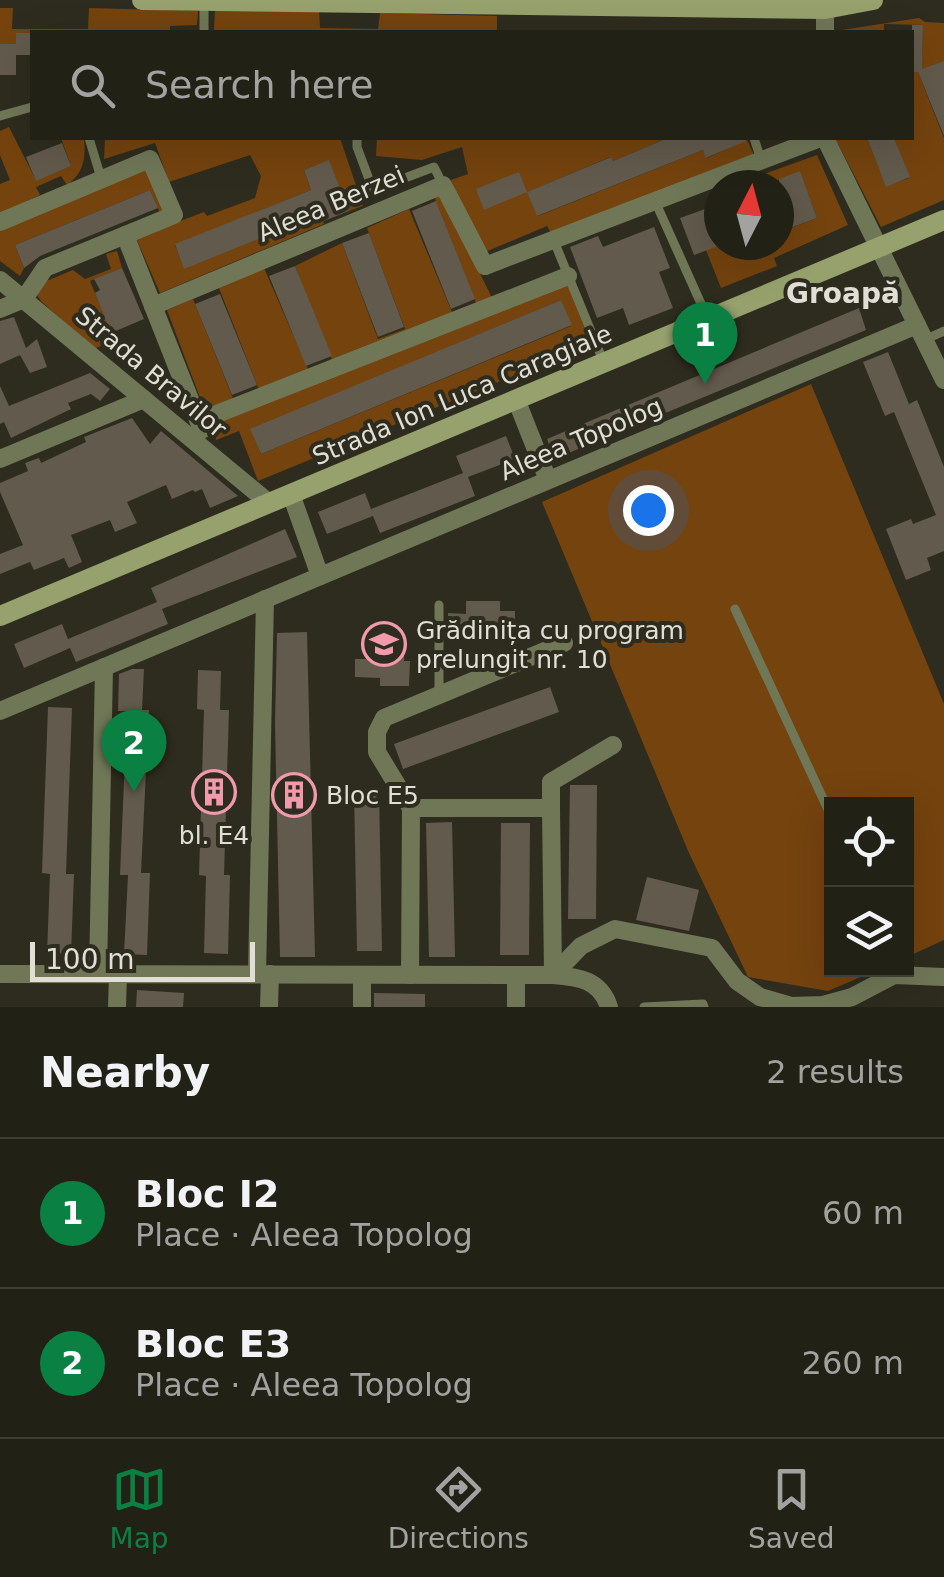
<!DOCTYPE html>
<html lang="en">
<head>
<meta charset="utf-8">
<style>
  :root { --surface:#222116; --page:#2a291f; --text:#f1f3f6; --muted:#a2a3a1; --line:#3f3e35; --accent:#0b8043 }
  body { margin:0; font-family:"DejaVu Sans",sans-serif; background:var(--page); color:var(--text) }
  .controls { position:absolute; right:30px; bottom:30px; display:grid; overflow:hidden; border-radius:0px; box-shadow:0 10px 40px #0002 }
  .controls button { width:90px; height:90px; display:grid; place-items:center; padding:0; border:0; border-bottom:2px solid var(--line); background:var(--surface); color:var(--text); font:50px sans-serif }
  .compass { position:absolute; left:704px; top:170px; width:90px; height:90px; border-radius:50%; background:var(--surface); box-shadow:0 10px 40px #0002; rotate:6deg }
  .scale { position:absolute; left:30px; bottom:25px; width:225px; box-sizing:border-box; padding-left:10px; border:5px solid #e0ded5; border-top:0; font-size:28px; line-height:35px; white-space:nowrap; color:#e0ded5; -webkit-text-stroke:8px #2e2c1e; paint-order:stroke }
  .you { position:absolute; left:648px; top:510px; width:35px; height:35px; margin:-25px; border:8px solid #fff; border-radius:50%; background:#1a73e8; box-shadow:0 0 0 15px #1a73e833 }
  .badge { display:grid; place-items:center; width:65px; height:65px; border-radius:50%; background:var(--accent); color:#fff; font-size:32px; font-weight:700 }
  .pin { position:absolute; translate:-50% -82px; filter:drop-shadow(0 2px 5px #0008) }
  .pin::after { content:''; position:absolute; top:52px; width:35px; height:30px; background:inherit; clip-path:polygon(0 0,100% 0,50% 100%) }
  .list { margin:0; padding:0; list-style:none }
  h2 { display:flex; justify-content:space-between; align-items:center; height:130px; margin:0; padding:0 40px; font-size:42px }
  h2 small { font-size:32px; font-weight:400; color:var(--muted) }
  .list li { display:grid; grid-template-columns:65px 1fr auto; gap:30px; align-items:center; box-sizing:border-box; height:150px; padding:0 40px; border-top:2px solid var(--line) }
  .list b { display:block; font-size:38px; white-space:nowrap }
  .list p { margin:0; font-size:32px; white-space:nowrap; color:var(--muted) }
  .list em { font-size:32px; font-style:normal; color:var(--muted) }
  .icon { flex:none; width:55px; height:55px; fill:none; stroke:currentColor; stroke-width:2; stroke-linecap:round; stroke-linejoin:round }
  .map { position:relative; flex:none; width:944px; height:1007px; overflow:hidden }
  .search { position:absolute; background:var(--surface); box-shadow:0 10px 40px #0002; left:30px; right:30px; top:30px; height:110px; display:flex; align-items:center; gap:25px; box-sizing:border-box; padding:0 35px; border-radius:0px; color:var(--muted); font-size:38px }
  .sheet { height:430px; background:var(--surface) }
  nav { display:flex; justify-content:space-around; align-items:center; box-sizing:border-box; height:140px; border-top:2px solid var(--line); background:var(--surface); font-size:28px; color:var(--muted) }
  nav a { display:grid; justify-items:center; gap:5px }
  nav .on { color:var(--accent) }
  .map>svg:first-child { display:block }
  .green { fill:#74430e; fill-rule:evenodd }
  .building { fill:#625a4c }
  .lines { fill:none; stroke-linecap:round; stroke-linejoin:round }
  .lane { stroke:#707757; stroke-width:9 }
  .street { stroke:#707757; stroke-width:18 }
  .secondary { stroke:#96a16d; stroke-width:20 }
  .labels { text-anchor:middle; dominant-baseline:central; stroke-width:8; stroke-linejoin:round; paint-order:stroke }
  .street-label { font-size:25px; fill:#e0ded5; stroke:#2e2c1e }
  .poi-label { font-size:25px; fill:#e0ded5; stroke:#2e2c1e; text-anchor:start }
  .neighbourhood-label { font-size:28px; font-weight:bold; fill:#e0ded5; stroke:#2e2c1e }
</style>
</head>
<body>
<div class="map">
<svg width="944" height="1007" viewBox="0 0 944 1007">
  <rect width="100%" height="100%" fill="#2e2c1e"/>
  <!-- green -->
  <g class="green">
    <polygon points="0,8 13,8 12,29 88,29 89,8 198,11 197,25 170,26 170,32 17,33 16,44 0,44"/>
    <polygon points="215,8 319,10 320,28 378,29 380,13 497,16 497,32 214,31"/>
    <polygon points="919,18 925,22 944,23 944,66 941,62 918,72 944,138 944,200 881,227 835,138 867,138 886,186 909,178 894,138 912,138 912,58 922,58 923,25 884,24 884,32 842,32 842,30"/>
    <path d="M9,127L36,180L71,166L61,138H84C86,158 84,173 67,185L61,176L36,187L40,195L0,214V184L10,180L0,155V131Z"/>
    <polygon points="105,138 340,138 363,206 349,211 329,161 304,170 311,190 175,245 185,268 321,214 324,224 160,293 136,238 204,212 207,216 255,198 261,176 250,155 169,182 155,143 104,159"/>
    <polygon points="377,138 668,138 613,161 610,157 528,192 538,216 703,150 707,158 747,140 754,155 551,233 547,226 483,253 451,180 468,174 462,147 422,160 376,156"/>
    <polygon points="817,155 848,225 774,258 777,266 721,288 706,250 721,245 779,245 779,222 783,231 817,218 800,172 765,185 738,185 739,183"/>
    <polygon points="148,167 167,209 160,213 150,190 15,245 24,268 20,276 0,261 0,226"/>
    <path d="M441,193L492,298L567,283L591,344L258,481L239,431L216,440L167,310L193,299L234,401L259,390L219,288L264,268L308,369L332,360L295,266L342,243L378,339L405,329L367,228L409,209L452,312L476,303L434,196ZM561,300L571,326L261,454L251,430Z"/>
    <polygon points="117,251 122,268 90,281 115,341 93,349 41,301 35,292 44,282 73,270 85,279 111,269 106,254"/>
    <polygon points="811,384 944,704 944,940 907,957 906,804 832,804 832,969 877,970 828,991 748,977 689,853 542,502"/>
  </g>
  <!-- building -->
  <g class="building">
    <polygon points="912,25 923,25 922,69 944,61 944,136 918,72 912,72"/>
    <polygon points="16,33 32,33 32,55 16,55 16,75 0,75 0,44 16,44"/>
    <polygon points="668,138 746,138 746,141 706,158 703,150 537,216 527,192 611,157 613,161"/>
    <polygon points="867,138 894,138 910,177 886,187"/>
    <polygon points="62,143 71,166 36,181 26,157"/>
    <polygon points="329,160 349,211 324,221 321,214 184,269 175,244 311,190 304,170"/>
    <polygon points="800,171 817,218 782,231 779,222 779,179"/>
    <polygon points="519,172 527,192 484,210 476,189"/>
    <polygon points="150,190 158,208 40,256 24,268 15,245"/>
    <polygon points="436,201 475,299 451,309 412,211"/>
    <polygon points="719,204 719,246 694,255 680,218"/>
    <polygon points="654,227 670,268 659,272 673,308 629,325 623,308 597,318 570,247 598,236 603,247"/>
    <polygon points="369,233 404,327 378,337 342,243"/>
    <polygon points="295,266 332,356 306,366 269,276"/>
    <polygon points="122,268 144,319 111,333 95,293 100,290 94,279"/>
    <polygon points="220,294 257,385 232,395 195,304"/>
    <polygon points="561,300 572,325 261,454 250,429"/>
    <polygon points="859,308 866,330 554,459 547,439"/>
    <polygon points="14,317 26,348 37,339 47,367 30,373 20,355 0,364 0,321"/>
    <polygon points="888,352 909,404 917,400 944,467 944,551 927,558 931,570 906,580 886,529 911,519 913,524 936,515 894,412 885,416 863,362"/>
    <polygon points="90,373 110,389 100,401 91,394 68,403 71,409 11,438 4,422 0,424 0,386 9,406"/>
    <polygon points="132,418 150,444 161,431 238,496 210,508 202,489 195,492 193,490 172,499 166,485 127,502 137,523 115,532 110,520 71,535 82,562 69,568 64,558 34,570 30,562 0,574 0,554 23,545 0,492 0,483 28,471 25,463 39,458 41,463 86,442 84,437"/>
    <polygon points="506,436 515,459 468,477 475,496 380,533 373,516 327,534 318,512 365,493 371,509 463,473 456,456"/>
    <polygon points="285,529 297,557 162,609 168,624 76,662 70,648 24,668 14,644 62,624 68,639 157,602 151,588"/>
    <polygon points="466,601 500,601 500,611 515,611 515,637 447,637 448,613 466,614"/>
    <polygon points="307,632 315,957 280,957 275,723 277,633"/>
    <polygon points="380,634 405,634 404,661 410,661 409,686 380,686 380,678 355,677 355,659 380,659"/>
    <polygon points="132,669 144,669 142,710 149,710 141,873 150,873 147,955 124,954 128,875 120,875 127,711 118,711 119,674"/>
    <polygon points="198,670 221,671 220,710 229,710 224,875 230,875 228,954 204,953 206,876 199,875 204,710 197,709"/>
    <polygon points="550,687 559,712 403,769 394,744"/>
    <polygon points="48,707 72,708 66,874 74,874 71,954 47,953 50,874 42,873"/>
    <polygon points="570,785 597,785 596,919 568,919"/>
    <polygon points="354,789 379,789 382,951 357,951"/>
    <polygon points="452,822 455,957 429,957 426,823"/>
    <polygon points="501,823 530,823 529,955 500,955"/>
    <polygon points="647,877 699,890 689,931 636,920"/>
    <polygon points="137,990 184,993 183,1007 136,1007"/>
    <polygon points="374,993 425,994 425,1007 374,1007"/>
  </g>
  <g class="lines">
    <!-- lane -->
    <g class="lane">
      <polyline points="204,32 204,1"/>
      <polyline points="0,116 32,107"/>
      <polyline points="89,138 101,178"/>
      <polyline points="357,138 357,147 373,190 434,167 443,185"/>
      <polyline points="754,138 761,160"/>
      <polyline points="655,201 707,317"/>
      <polyline points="554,241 604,363"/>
      <polyline points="924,340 944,331"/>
      <polyline points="439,605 439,695"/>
      <polyline points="735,609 832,818"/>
      <polyline points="644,1007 703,1004 704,1007"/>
    </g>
    <!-- street -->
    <g class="street">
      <polyline points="825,32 825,9"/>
      <polyline points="825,138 944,380"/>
      <polyline points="0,222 150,159 174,215 45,268 24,299 0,309"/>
      <polyline points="125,235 202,430"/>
      <polyline points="0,280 269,503"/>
      <polyline points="153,306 443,185 485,266 820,138"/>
      <polyline points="516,399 548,480"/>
      <polyline points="199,421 568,276"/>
      <polyline points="0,459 144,399"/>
      <polyline points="291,494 320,576"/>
      <polyline points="0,711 917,325"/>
      <polyline points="411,808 551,808 553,975"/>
      <polyline points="551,808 551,782 613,745"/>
      <path d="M0,974L553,975C578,977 600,979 609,1007"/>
      <polyline points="98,974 104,667"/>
      <polyline points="257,974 265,599"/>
      <polyline points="362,975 362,1007"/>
      <polyline points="410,975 411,808 377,752 377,732 384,718 564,643"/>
      <polyline points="516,975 516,1007"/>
      <polyline points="553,975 581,946 615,929 712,948 737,981 760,997 791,1006 823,1005 852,997 894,975 944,977"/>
      <polyline points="117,1007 118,974"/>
      <polyline points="269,1007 270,974"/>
    </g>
    <!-- secondary -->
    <g class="secondary">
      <polyline points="142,0 825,9 873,0"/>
      <polyline points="0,616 944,220"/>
    </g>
  </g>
  <!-- icons -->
  <defs>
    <g id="school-ring" transform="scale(2.25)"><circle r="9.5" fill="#2e2c1e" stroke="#f29aad" stroke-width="1.5"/><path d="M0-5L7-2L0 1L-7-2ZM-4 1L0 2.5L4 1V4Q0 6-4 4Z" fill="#f29aad"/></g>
    <g id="building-ring" transform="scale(2.25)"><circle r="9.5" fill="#2e2c1e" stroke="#f29aad" stroke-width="1.5"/><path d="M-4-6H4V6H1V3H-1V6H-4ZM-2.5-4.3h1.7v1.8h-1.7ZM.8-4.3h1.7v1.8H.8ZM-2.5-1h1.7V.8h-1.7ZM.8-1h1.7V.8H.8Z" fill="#f29aad"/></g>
  </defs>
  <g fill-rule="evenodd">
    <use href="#school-ring" x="384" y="644"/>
    <use href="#building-ring" x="214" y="792"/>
    <use href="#building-ring" x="294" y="795"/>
  </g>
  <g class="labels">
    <!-- street labels -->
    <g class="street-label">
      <text transform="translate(331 204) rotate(-23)">Aleea Berzei</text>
      <text transform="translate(151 372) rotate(40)">Strada Bravilor</text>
      <text transform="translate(462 395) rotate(-23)">Strada Ion Luca Caragiale</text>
      <text transform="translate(581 439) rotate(-23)">Aleea Topolog</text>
    </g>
    <!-- poi labels -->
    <g class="poi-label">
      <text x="416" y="630">Grădinița cu program<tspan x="416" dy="29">prelungit nr. 10</tspan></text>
      <text x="326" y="795">Bloc E5</text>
      <text x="214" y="835" text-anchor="middle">bl. E4</text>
    </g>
    <!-- neighbourhood labels -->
    <g class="neighbourhood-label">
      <text x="843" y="293">Groapă</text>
    </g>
  </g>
</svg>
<div class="controls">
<button><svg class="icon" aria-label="locate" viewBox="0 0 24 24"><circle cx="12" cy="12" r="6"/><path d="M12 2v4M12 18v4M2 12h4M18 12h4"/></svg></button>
<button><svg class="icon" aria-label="layers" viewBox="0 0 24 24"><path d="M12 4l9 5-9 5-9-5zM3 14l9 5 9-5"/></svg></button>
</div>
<svg class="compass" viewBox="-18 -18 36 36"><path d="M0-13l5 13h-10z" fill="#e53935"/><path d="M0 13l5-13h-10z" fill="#a2a3a1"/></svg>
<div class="scale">100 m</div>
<div class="you"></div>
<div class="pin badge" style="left:705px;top:384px">1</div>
<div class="pin badge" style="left:134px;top:792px">2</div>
<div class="search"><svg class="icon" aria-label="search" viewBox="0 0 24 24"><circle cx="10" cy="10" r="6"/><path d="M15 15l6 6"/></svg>Search here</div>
</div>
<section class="sheet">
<h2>Nearby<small>2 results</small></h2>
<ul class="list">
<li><span class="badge">1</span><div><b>Bloc I2</b><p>Place · Aleea Topolog</p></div><em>60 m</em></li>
<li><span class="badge">2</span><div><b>Bloc E3</b><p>Place · Aleea Topolog</p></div><em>260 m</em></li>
</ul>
</section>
<nav>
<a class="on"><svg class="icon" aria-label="map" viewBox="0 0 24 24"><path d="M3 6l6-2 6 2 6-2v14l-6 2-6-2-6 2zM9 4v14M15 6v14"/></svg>Map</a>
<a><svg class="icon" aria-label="directions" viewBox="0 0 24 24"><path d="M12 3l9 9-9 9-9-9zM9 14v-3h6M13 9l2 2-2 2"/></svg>Directions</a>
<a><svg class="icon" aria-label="saved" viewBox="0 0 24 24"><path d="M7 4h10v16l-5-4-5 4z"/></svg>Saved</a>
</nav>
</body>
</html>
